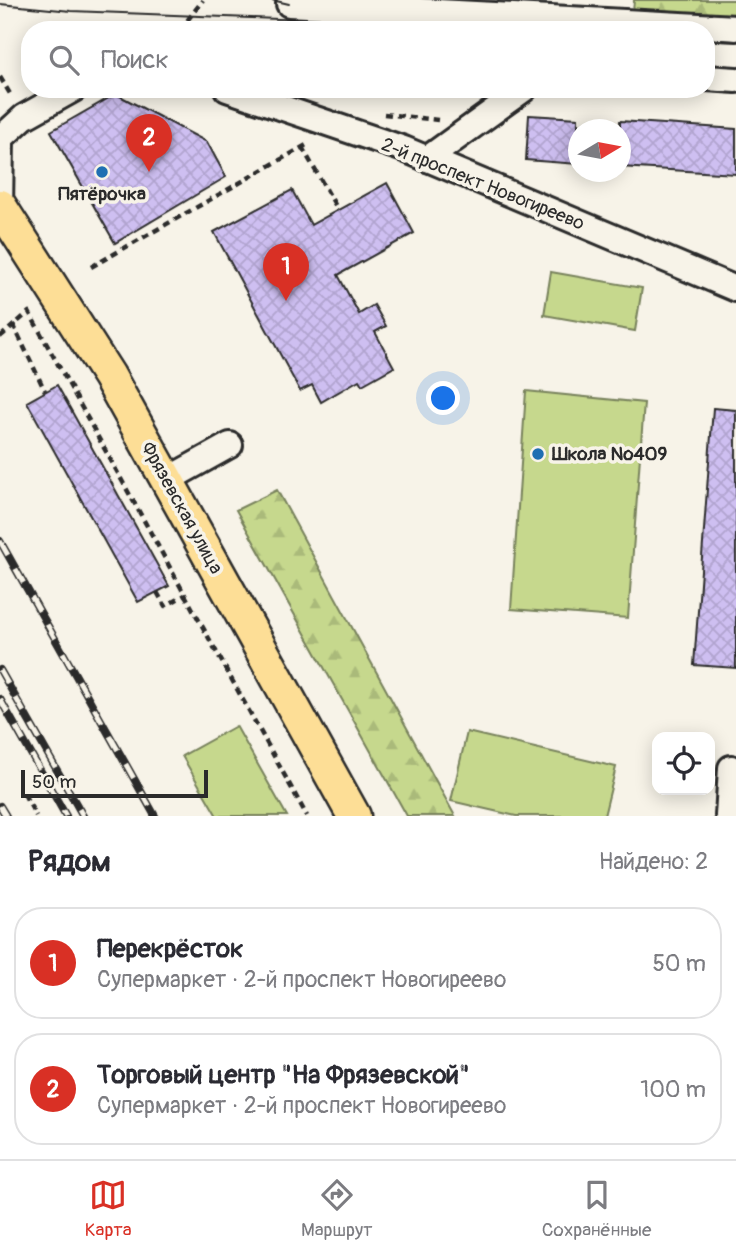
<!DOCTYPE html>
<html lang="ru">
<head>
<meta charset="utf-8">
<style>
  :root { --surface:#fff; --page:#f2f2f3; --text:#2b2b33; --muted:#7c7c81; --line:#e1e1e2; --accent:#d93025 }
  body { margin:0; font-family:Pangolin,sans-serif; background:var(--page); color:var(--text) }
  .controls { position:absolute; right:21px; bottom:21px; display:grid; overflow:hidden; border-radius:14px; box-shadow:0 4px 18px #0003 }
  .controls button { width:63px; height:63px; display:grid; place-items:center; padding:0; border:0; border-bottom:2px solid var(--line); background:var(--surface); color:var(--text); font:35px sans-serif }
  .compass { position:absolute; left:568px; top:119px; width:63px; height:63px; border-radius:50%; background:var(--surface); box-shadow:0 4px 18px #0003; rotate:80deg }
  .scale { position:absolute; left:21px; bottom:18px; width:187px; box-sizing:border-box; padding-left:7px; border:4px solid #2b2b2b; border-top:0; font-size:19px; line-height:24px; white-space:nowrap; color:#2b2b2b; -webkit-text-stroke:5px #f7f3e8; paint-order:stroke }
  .you { position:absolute; left:444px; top:399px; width:24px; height:24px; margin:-18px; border:5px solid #fff; border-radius:50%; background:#1a73e8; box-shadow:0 0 0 10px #1a73e833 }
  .badge { display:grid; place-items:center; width:46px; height:46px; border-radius:50%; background:var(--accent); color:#fff; font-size:23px; font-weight:700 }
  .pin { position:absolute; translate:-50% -58px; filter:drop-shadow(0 2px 4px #0008) }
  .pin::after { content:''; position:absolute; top:37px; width:24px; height:21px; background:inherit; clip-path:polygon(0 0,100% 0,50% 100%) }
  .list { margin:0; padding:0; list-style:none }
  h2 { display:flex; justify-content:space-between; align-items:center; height:91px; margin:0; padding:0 28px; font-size:30px }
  h2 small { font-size:23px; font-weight:400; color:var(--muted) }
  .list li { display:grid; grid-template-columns:46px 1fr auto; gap:21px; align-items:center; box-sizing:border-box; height:112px; margin:0 14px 14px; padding:0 14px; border:2px solid var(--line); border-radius:28px }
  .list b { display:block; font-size:26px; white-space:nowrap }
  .list p { margin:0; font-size:23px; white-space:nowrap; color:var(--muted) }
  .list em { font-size:23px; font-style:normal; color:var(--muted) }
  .icon { flex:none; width:38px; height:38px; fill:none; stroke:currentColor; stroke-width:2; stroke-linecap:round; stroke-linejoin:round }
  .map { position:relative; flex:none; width:736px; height:816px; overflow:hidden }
  .search { position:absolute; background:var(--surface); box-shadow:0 4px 18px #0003; left:21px; right:21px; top:21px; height:77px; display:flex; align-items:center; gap:18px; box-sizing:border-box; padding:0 24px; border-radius:28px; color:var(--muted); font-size:26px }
  .sheet { height:343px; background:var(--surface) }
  nav { display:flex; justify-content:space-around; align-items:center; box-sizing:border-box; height:98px; border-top:2px solid var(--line); background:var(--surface); font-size:19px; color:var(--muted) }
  nav a { display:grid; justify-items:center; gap:4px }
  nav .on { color:var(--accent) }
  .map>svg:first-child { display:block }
  .grass { fill:#c6d88d; stroke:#78825c; stroke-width:2 }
  .forest { fill:url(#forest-firs); stroke:#78825c; stroke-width:2 }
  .building { fill:url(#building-cross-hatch); stroke:#2b2b2b; stroke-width:2 }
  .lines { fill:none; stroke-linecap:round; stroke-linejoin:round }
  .minor-casing { stroke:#2b2b2b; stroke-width:30 }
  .major-casing { stroke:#2b2b2b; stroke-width:37 }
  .path { stroke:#2b2b2b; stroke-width:4.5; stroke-dasharray:7 5; stroke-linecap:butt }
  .minor { stroke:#f7f3e8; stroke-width:24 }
  .major { stroke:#fdde96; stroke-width:32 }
  .tram { stroke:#2b2b2b; stroke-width:2 }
  .rail-casing { stroke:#2b2b2b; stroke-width:8 }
  .rail { stroke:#f7f3e8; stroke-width:5; stroke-dasharray:16; stroke-linecap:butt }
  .poi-dot { fill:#1f6fb2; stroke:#f7f3e8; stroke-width:2.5 }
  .labels { text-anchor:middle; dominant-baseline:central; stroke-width:7; stroke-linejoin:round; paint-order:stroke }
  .street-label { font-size:19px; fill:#2b2b2b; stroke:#f7f3e8 }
  .poi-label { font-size:19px; font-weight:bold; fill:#2b2b2b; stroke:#f7f3e8 }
</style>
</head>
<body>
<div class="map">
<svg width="736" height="816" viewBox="0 0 736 816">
  <defs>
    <pattern id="forest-firs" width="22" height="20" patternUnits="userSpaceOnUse" patternTransform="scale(1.75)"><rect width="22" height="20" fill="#c6d88d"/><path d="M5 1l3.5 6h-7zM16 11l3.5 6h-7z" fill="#aaba7a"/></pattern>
    <pattern id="building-cross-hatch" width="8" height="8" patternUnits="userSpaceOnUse" patternTransform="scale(1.75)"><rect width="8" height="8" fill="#cebff1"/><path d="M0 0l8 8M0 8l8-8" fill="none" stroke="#b1a4cf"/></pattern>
  </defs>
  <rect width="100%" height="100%" fill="#f7f3e8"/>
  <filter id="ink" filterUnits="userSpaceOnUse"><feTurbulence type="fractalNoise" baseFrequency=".0143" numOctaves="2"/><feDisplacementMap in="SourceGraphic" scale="14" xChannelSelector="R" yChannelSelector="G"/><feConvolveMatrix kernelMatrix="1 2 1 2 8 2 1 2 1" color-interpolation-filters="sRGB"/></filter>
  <g filter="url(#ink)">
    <!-- grass -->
    <g class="grass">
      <polygon points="551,272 642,288 635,331 544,315"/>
      <polygon points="526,391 644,403 628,618 511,609"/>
      <polygon points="236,726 287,816 217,816 182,756"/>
      <polygon points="467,732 616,767 604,816 516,816 451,801"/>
    </g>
    <!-- forest -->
    <g class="forest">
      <polygon points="634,0 736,0 736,19 633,12"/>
      <polygon points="277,490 455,816 407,816 236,510"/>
    </g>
    <!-- building -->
    <g class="building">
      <polygon points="116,94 207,142 226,177 115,243 51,131"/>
      <polygon points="529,115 578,118 578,164 526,160"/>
      <polygon points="620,121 736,129 736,174 620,167"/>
      <polygon points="387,183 414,233 338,275 359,314 374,305 386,326 375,332 394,367 362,385 359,380 321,402 312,385 300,391 214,232 292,190 311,225"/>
      <polygon points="57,385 169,586 138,602 27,402"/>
      <polygon points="713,408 736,410 736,668 694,665"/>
    </g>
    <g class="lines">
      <!-- minor casing -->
      <g class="minor-casing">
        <g id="minor">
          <polyline points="289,4 736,28"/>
          <polyline points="706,78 736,80"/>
          <polyline points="227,89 404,149 736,289"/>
          <polyline points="427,159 524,89"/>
          <polyline points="0,210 1,138 24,117 74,89"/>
          <polyline points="167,480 230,445"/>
          <polyline points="728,816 731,768"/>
        </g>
      </g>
      <!-- major casing -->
      <g class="major-casing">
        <polyline id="major" points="0,206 109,376 354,816"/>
      </g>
      <!-- path -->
      <g class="path">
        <polyline points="180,30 203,0"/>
        <polyline points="0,77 12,97"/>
        <polyline points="384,114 438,120"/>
        <polyline points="302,147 338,210"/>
        <polyline points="91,267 310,143"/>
        <polyline points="13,324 45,391"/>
        <polyline points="0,337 29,312 307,816"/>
        <polyline points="157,592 165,606 185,595"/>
        <polyline points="24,794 36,816"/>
      </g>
      <!-- minor -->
      <use href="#minor" class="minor"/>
      <!-- major -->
      <use href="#major" class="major"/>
      <!-- tram -->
      <g class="tram">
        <polyline points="272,0 289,4"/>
        <polyline points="0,4 71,11 565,30"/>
        <polyline points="706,39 736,41"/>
      </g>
      <!-- rail casing -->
      <g class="rail-casing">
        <g id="rail">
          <polyline points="0,541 155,816"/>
          <polyline points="0,670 83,816"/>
          <polyline points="0,699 66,816"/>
          <polyline points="0,806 6,816"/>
        </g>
      </g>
      <!-- rail -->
      <use href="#rail" class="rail"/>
    </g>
  </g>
  <!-- markers -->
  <g class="poi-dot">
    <circle cx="102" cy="172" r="7"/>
    <circle cx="538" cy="454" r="7"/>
  </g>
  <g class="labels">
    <!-- street labels -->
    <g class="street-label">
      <text transform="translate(483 184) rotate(22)">2-й проспект Новогиреево</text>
      <text transform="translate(182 508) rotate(61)">Фрязевская улица</text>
    </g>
    <!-- poi labels -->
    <g class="poi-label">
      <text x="102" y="194">Пятёрочка</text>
      <text x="552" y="454" text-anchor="start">Школа №409</text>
    </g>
  </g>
</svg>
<div class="controls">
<button><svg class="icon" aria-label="locate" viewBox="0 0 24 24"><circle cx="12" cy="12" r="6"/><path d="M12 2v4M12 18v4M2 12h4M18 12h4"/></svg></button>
</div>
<svg class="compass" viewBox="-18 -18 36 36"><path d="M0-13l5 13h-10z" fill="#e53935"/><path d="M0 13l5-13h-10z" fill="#7c7c81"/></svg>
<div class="scale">50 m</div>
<div class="you"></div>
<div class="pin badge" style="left:286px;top:301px">1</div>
<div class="pin badge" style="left:149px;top:172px">2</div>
<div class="search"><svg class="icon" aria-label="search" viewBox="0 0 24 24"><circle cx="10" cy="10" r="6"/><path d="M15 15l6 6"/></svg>Поиск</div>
</div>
<section class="sheet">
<h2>Рядом<small>Найдено: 2</small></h2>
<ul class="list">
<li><span class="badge">1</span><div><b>Перекрёсток</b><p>Супермаркет · 2-й проспект Новогиреево</p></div><em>50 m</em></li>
<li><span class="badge">2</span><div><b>Торговый центр &quot;На Фрязевской&quot;</b><p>Супермаркет · 2-й проспект Новогиреево</p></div><em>100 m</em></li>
</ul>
</section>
<nav>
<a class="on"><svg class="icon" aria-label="map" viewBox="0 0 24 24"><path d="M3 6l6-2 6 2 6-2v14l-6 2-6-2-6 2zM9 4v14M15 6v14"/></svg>Карта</a>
<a><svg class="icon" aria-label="directions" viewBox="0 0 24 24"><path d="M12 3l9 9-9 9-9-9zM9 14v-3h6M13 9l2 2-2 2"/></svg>Маршрут</a>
<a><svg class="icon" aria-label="saved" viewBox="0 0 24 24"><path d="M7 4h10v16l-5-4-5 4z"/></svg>Сохранённые</a>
</nav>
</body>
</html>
